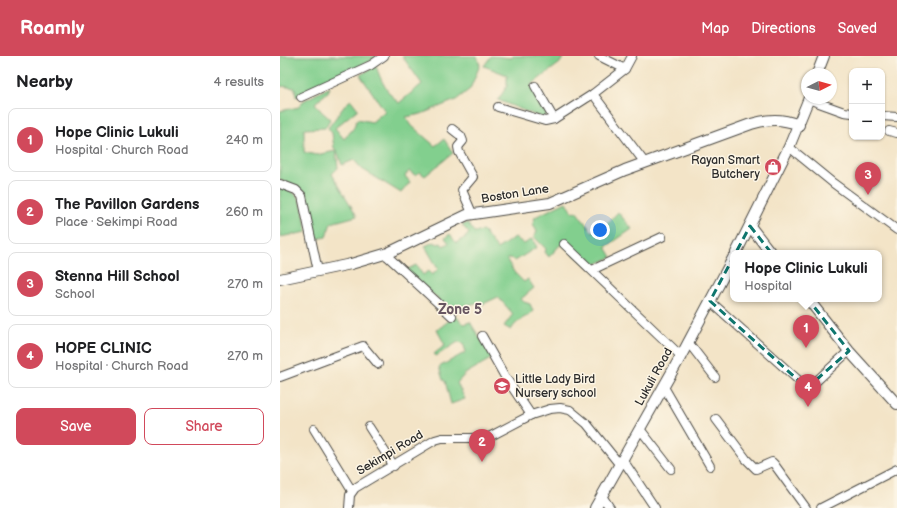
<!DOCTYPE html>
<html lang="en">
<head>
<meta charset="utf-8">
<style>
  :root { --surface:#fff; --page:#f6f6f6; --text:#202124; --muted:#757577; --line:#e0e0e0; --accent:#d1495b }
  body { margin:0; font-family:"Balsamiq Sans",sans-serif; background:var(--page); color:var(--text) }
  .controls { position:absolute; right:12px; top:12px; display:grid; overflow:hidden; border-radius:8px; box-shadow:0 1px 3px #0004 }
  .controls button { width:36px; height:36px; display:grid; place-items:center; padding:0; border:0; border-bottom:1px solid var(--line); background:var(--surface); color:var(--text); font:20px sans-serif }
  .compass { position:absolute; left:521px; top:12px; width:36px; height:36px; border-radius:50%; background:var(--surface); box-shadow:0 1px 3px #0004; rotate:84deg }
  .you { position:absolute; left:320px; top:174px; width:14px; height:14px; margin:-10px; border:3px solid #fff; border-radius:50%; background:#1a73e8; box-shadow:0 0 0 6px #1a73e833 }
  .badge { display:grid; place-items:center; width:26px; height:26px; border-radius:50%; background:var(--accent); color:#fff; font-size:13px; font-weight:700 }
  .pin { position:absolute; translate:-50% -33px; filter:drop-shadow(0 1px 2px #0008) }
  .pin::after { content:''; position:absolute; top:21px; width:14px; height:12px; background:inherit; clip-path:polygon(0 0,100% 0,50% 100%) }
  .popup { position:absolute; left:450px; top:194px; width:152px; height:52px; box-sizing:border-box; display:grid; place-content:center; border-radius:8px; background:var(--surface); filter:drop-shadow(0 1px 3px #0005); font-size:13px; white-space:nowrap; color:var(--muted) }
  .popup b { font-size:15px; color:var(--text) }
  .popup::after { content:''; position:absolute; left:50%; top:100%; margin-left:-8px; border:8px solid transparent; border-top-color:var(--surface) }
  .list { margin:0; padding:0; list-style:none }
  h2 { display:flex; justify-content:space-between; align-items:center; height:52px; margin:0; padding:0 16px; font-size:17px }
  h2 small { font-size:13px; font-weight:400; color:var(--muted) }
  .list li { display:grid; grid-template-columns:26px 1fr auto; gap:12px; align-items:center; box-sizing:border-box; height:64px; margin:0 8px 8px; padding:0 8px; border:1px solid var(--line); border-radius:8px }
  .list b { display:block; font-size:15px; white-space:nowrap }
  .list p { margin:0; font-size:13px; white-space:nowrap; color:var(--muted) }
  .list em { font-size:13px; font-style:normal; color:var(--muted) }
  .actions { display:flex; gap:8px; padding:12px 16px }
  .actions a { flex:1; padding:9px 0; border:1px solid var(--accent); border-radius:8px; text-align:center; font-size:14px; color:var(--accent) }
  .actions .main { background:var(--accent); color:#fff }
  .map { position:relative; flex:none; width:617px; height:452px; overflow:hidden }
  header { display:flex; align-items:center; gap:24px; box-sizing:border-box; height:56px; padding:0 20px; background:var(--accent); color:#fff }
  header strong { font-size:19px }
  nav { display:flex; gap:22px; margin-inline-start:auto; font-size:14px }
  main { display:flex }
  aside { flex:1; background:var(--surface) }
  .map>svg:first-child { display:block }
  .green { fill:#82cf8e; stroke:#567d5c }
  .lines { fill:none; stroke-linecap:round; stroke-linejoin:round }
  .minor-casing { stroke:#494742; stroke-width:10 }
  .tertiary-casing { stroke:#494742; stroke-width:12 }
  .minor { stroke:#fff; stroke-width:8 }
  .tertiary { stroke:#fff; stroke-width:10 }
  .marked { fill:none; stroke:#0f766e; stroke-width:3; stroke-dasharray:8 5; stroke-linejoin:round }
  .labels { text-anchor:middle; dominant-baseline:central; stroke-width:3; stroke-linejoin:round; paint-order:stroke }
  .poi-label { font-size:12px; fill:#2b2b2b; stroke:#fcf5e5; text-anchor:end }
  .street-label { font-size:12px; fill:#2b2b2b; stroke:#fcf5e5 }
  .quarter-label { font-size:14px; font-weight:bold; fill:#685661; stroke:#fcf5e5 }
</style>
</head>
<body>
<header>
<strong>Roamly</strong>
<nav><a>Map</a><a>Directions</a><a>Saved</a></nav>
</header>
<main>
<aside>
<h2>Nearby<small>4 results</small></h2>
<ul class="list">
<li><span class="badge">1</span><div><b>Hope Clinic Lukuli</b><p>Hospital · Church Road</p></div><em>240 m</em></li>
<li><span class="badge">2</span><div><b>The Pavillon Gardens</b><p>Place · Sekimpi Road</p></div><em>260 m</em></li>
<li><span class="badge">3</span><div><b>Stenna Hill School</b><p>School</p></div><em>270 m</em></li>
<li><span class="badge">4</span><div><b>HOPE CLINIC</b><p>Hospital · Church Road</p></div><em>270 m</em></li>
</ul>
<div class="actions"><a class="main">Save</a><a>Share</a></div>
</aside>
<div class="map">
<svg width="617" height="452" viewBox="0 0 617 452">
  <rect width="100%" height="100%" fill="#fcf5e5"/>
  <filter id="ink" filterUnits="userSpaceOnUse"><feTurbulence type="fractalNoise" baseFrequency=".025" numOctaves="2"/><feDisplacementMap in="SourceGraphic" scale="8" xChannelSelector="R" yChannelSelector="G"/><feConvolveMatrix kernelMatrix="1 2 1 2 8 2 1 2 1" color-interpolation-filters="sRGB"/></filter>
  <filter id="wash" filterUnits="userSpaceOnUse"><feTurbulence type="fractalNoise" baseFrequency=".012" numOctaves="4" result="noise"/><feDisplacementMap in="SourceGraphic" scale="16" xChannelSelector="R" yChannelSelector="G"/><feGaussianBlur stdDeviation="0.9" result="paint"/><feColorMatrix in="noise" values="0 0 0 0 0 0 0 0 0 0 0 0 0 0 0 0 0 1.4 0 .05"/><feComposite in="paint" operator="in"/></filter>
  <g filter="url(#wash)">
    <rect width="100%" height="100%" fill="#f3e4c7"/>
    <!-- green -->
    <g class="green">
      <polygon points="0,0 101,0 16,41 15,32 0,30"/>
      <path d="M122,0H197L200,9L190,33L176,44L141,58L126,61L132,70L155,90L164,83L173,97L145,120L140,116L135,119L129,115L125,120L130,126L121,137L82,113L74,104L62,109L57,95L54,92L52,77L48,72L66,48L71,44L78,53L55,72L64,83L73,73L77,63L92,66L105,55L80,19L96,10C101,25 107,37 119,47L142,28Z"/>
      <polygon points="211,0 232,2 233,0 284,0 280,7 251,29 267,59 262,62 218,44 227,30 227,19 204,10"/>
      <polygon points="50,31 48,36 35,47 41,55 50,63 45,72 24,73 24,96 36,99 56,95 58,112 52,118 77,160 51,167 46,181 37,183 25,135 0,124 0,55 19,51 23,45"/>
      <path d="M0,131C25,137 22,153 27,176L0,181Z"/>
      <polygon points="286,146 292,156 296,155 312,176 325,166 327,168 338,156 352,173 326,191 332,201 310,211 281,188 269,201 265,196 266,193 254,181 257,176 253,168 255,161"/>
      <path d="M187,167L194,176L204,175L217,193L235,181L244,188L252,183L257,191L235,205L231,202L227,204L234,216L244,226L248,223L254,232L241,243L244,246L250,248L253,255C246,263 239,261 231,274L224,270L233,258L218,241L203,248L196,247L180,251L171,255L126,214L136,209L143,219L148,215L152,219L158,213L145,190L154,186L158,188L161,187L163,190L169,187L165,182L170,178L176,187L186,181L189,177L182,169Z"/>
      <polygon points="175,260 184,268 190,266 212,302 185,318 177,327 185,343 171,348 165,325 163,324 159,311 186,296 183,287 178,286 156,300 154,298 165,289 157,274"/>
    </g>
  </g>
  <g filter="url(#ink)">
    <g class="lines">
      <!-- minor casing -->
      <g class="minor-casing">
        <g id="minor">
          <polyline points="319,0 345,13"/>
          <polyline points="352,0 345,13 313,38 365,107"/>
          <polyline points="255,30 274,63"/>
          <polyline points="21,41 91,9 104,0"/>
          <polyline points="528,43 564,56 572,57"/>
          <polyline points="218,51 265,65 274,63 313,38"/>
          <polyline points="602,60 617,61"/>
          <polyline points="172,73 181,80 183,85 178,91 179,96 193,121 182,134 192,157"/>
          <polyline points="609,75 617,77"/>
          <polyline points="509,91 553,127 617,174"/>
          <polyline points="0,128 16,134 22,140 38,215"/>
          <polyline points="284,188 401,300"/>
          <polyline points="105,198 172,260"/>
          <polyline points="312,214 382,181"/>
          <polyline points="430,245 526,331 531,330 569,295"/>
          <polyline points="202,280 224,319 251,359"/>
          <polyline points="408,286 435,321"/>
          <polyline points="0,321 83,290 98,308"/>
          <polyline points="384,331 430,410"/>
          <polyline points="436,363 466,403 476,413 492,406 494,408 526,452"/>
          <polyline points="89,371 114,410"/>
          <polyline points="34,373 72,435"/>
          <polyline points="360,373 391,413"/>
          <polyline points="343,404 375,452"/>
          <polyline points="322,440 330,452"/>
          <polyline points="69,452 70,439 75,432 155,384 162,382 207,382 251,359 270,353 280,352 290,354 307,368 340,409"/>
          <polyline points="541,452 617,413"/>
        </g>
      </g>
      <!-- tertiary casing -->
      <g class="tertiary-casing">
        <g id="tertiary">
          <polyline points="537,18 544,0"/>
          <polyline points="470,170 491,197"/>
          <polyline points="456,197 509,91 529,42"/>
          <path d="M0,223L71,208L108,197L187,159L270,147L345,114L471,68C488,63 501,62 519,69"/>
          <polyline points="528,243 569,295 617,348"/>
          <polyline points="315,452 401,300 453,202"/>
        </g>
      </g>
      <!-- minor -->
      <use href="#minor" class="minor"/>
      <!-- tertiary -->
      <use href="#tertiary" class="tertiary"/>
    </g>
  </g>
  <!-- marked area -->
  <path class="marked" d="M470,170L569,295L527,332L430,245Z"/>
  <!-- icons -->
  <defs>
    <g id="shop-disc" transform="scale(0.9)"><circle r="9.5" fill="#d1495b" stroke="#fcf5e5"/><path d="M-5-2.5h2.3a2.7 3.5 0 0 1 5.4 0H5L5.5 6h-11ZM-1.5-2.5h3a1.5 2.3 0 0 0-3 0Z" fill="#fff"/></g>
    <g id="school-disc" transform="scale(0.9)"><circle r="9.5" fill="#d1495b" stroke="#fcf5e5"/><path d="M0-5L7-2L0 1L-7-2ZM-4 1L0 2.5L4 1V4Q0 6-4 4Z" fill="#fff"/></g>
  </defs>
  <g fill-rule="evenodd">
    <use href="#shop-disc" x="493" y="111"/>
    <use href="#school-disc" x="222" y="330"/>
  </g>
  <g class="labels">
    <!-- poi labels -->
    <g class="poi-label">
      <text x="480" y="104">Rayan Smart<tspan x="480" dy="14">Butchery</tspan></text>
      <text x="235" y="323" text-anchor="start">Little Lady Bird<tspan x="235" dy="14">Nursery school</tspan></text>
    </g>
    <!-- street labels -->
    <g class="street-label">
      <text transform="translate(235 138) rotate(-9)">Boston Lane</text>
      <text transform="translate(374 321) rotate(-61)">Lukuli Road</text>
      <text transform="translate(110 397) rotate(-31)">Sekimpi Road</text>
    </g>
    <!-- quarter labels -->
    <g class="quarter-label">
      <text x="180" y="253">Zone 5</text>
    </g>
  </g>
</svg>
<div class="controls">
<button>+</button>
<button>−</button>
</div>
<svg class="compass" viewBox="-18 -18 36 36"><path d="M0-13l5 13h-10z" fill="#e53935"/><path d="M0 13l5-13h-10z" fill="#757577"/></svg>
<div class="you"></div>
<div class="pin badge" style="left:526px;top:292px">1</div>
<div class="popup"><b>Hope Clinic Lukuli</b>Hospital</div>
<div class="pin badge" style="left:202px;top:406px">2</div>
<div class="pin badge" style="left:588px;top:139px">3</div>
<div class="pin badge" style="left:528px;top:351px">4</div>
</div>
</main>
</body>
</html>
